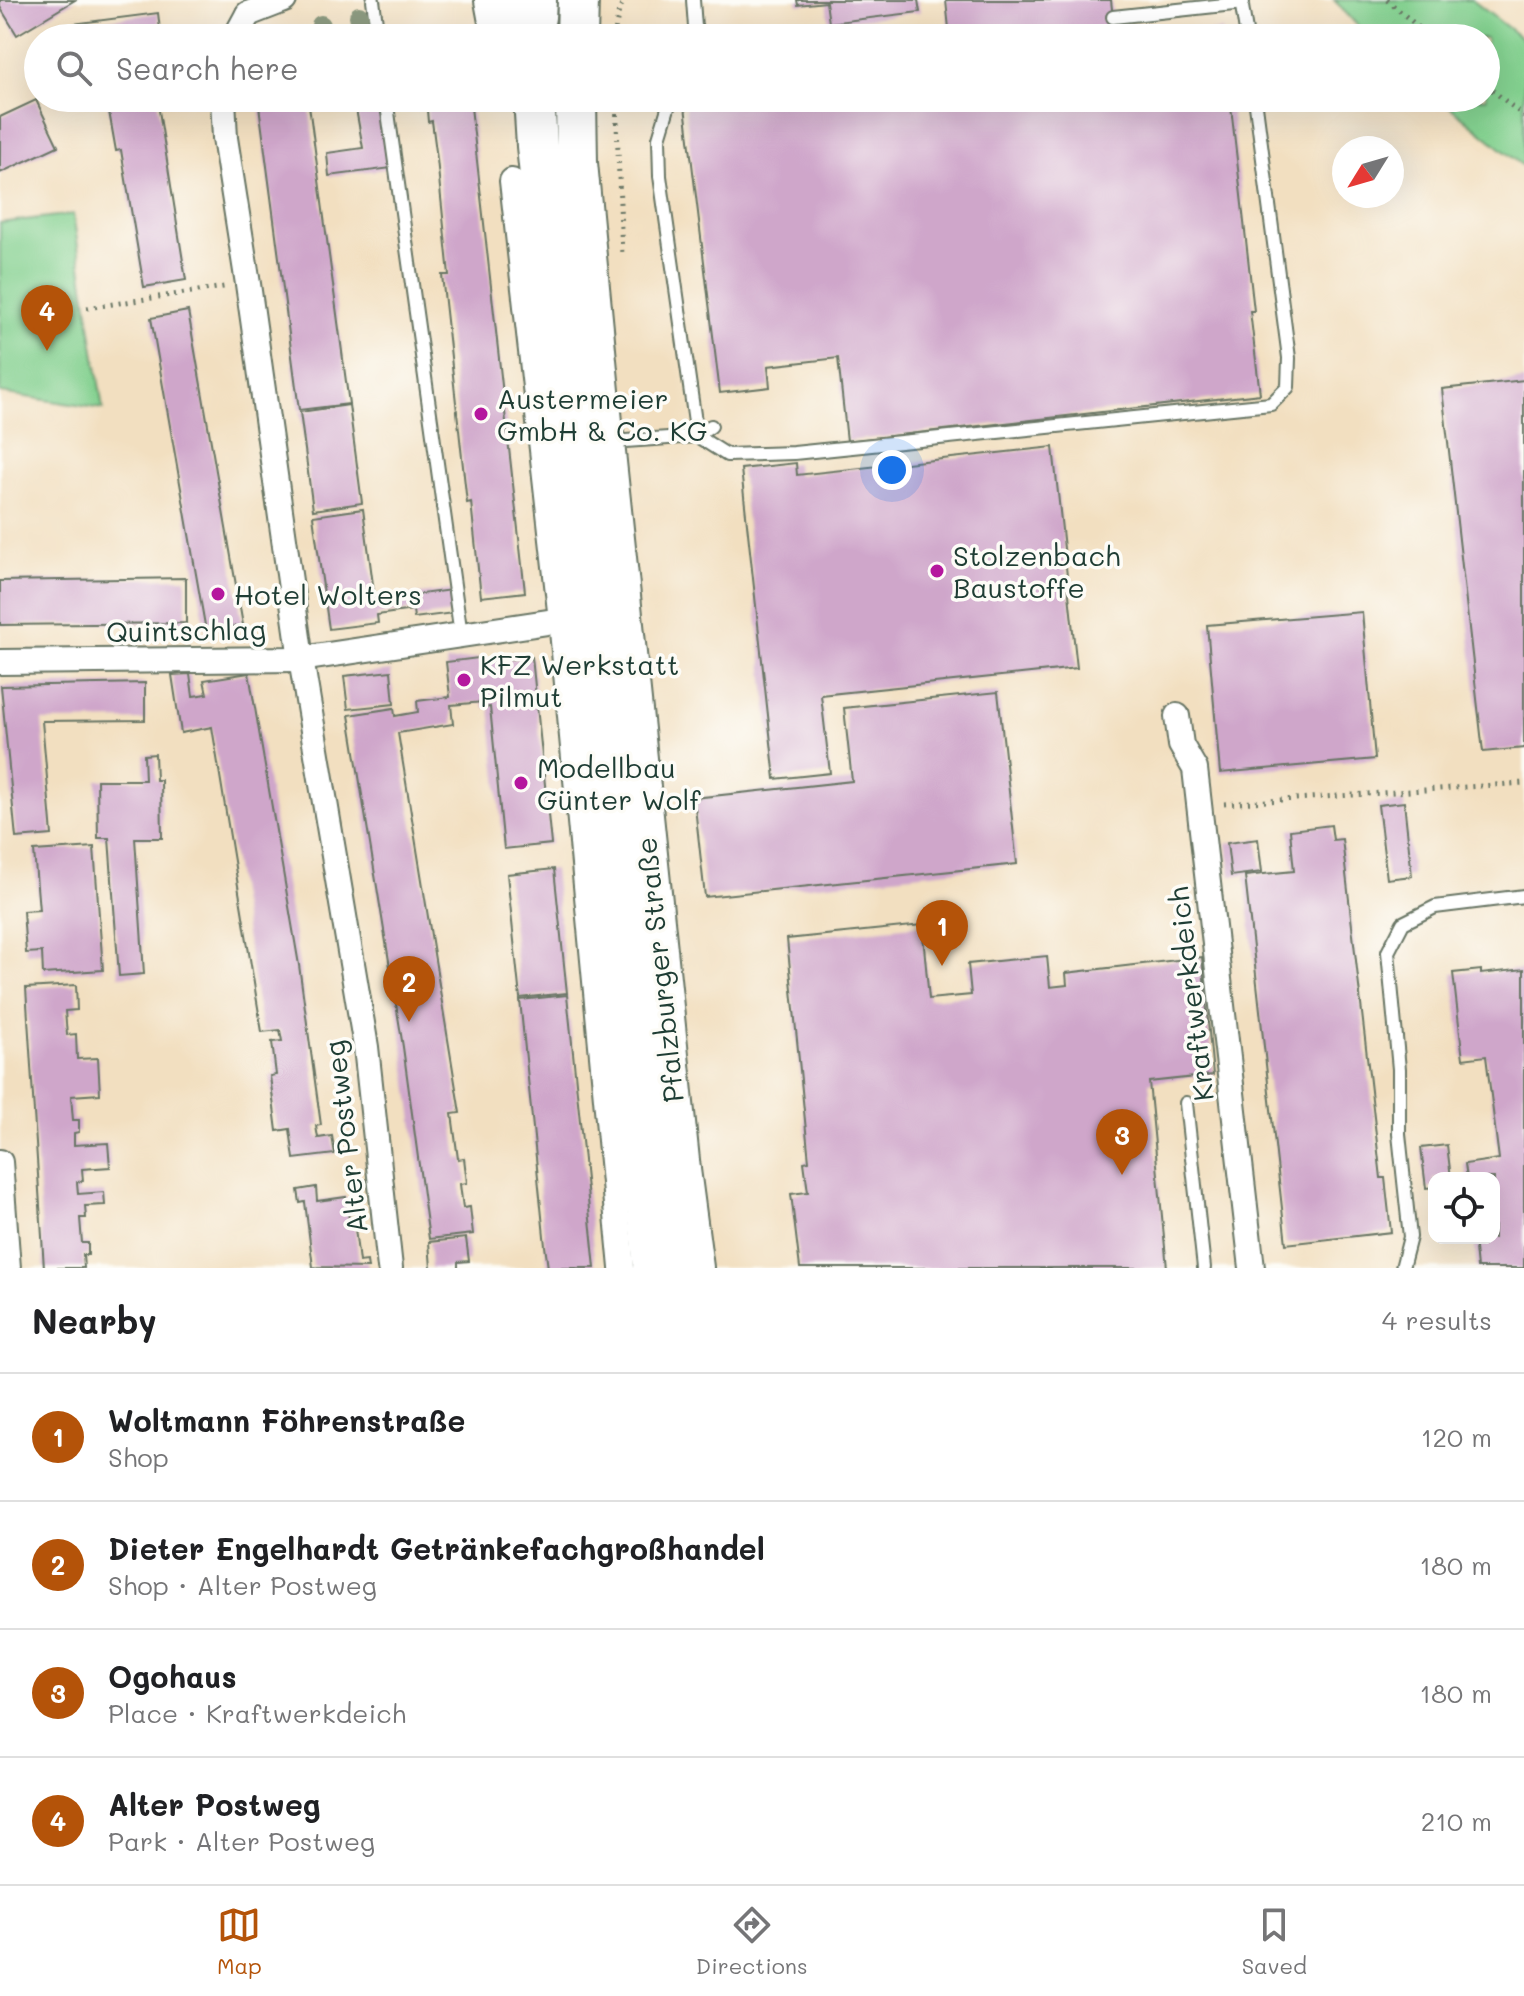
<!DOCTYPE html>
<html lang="en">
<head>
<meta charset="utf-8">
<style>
  :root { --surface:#fff; --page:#f6f6f6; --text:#202124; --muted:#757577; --line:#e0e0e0; --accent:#b45309 }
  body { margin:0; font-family:Mali,sans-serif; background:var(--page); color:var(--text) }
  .controls { position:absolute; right:24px; bottom:24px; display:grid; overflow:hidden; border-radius:16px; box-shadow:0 8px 32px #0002 }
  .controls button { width:72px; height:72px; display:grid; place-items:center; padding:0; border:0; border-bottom:2px solid var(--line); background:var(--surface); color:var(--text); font:40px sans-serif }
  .compass { position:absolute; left:1332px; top:136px; width:72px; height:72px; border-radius:50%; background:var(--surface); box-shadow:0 8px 32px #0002; rotate:233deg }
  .you { position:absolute; left:892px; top:470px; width:28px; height:28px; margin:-20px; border:6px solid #fff; border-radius:50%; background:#1a73e8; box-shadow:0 0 0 12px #1a73e833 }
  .badge { display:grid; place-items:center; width:52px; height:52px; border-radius:50%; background:var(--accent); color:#fff; font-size:26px; font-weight:700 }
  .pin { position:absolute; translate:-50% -66px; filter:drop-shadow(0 2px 4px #0008) }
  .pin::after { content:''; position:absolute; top:42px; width:28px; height:24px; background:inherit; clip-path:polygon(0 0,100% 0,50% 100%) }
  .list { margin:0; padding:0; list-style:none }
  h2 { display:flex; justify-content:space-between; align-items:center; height:104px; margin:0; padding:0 32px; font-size:34px }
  h2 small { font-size:26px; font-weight:400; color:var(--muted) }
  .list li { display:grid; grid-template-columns:52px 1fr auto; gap:24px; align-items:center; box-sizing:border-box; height:128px; padding:0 32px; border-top:2px solid var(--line) }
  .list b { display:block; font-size:30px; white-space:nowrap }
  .list p { margin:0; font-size:26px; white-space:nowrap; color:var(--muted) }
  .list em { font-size:26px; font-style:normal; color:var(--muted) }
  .icon { flex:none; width:44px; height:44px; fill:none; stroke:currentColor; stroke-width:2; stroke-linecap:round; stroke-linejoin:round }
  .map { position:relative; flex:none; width:1524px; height:1268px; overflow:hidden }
  .search { position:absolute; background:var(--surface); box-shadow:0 8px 32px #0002; left:24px; right:24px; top:24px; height:88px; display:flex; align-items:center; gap:20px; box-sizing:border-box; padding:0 28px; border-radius:44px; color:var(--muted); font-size:30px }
  .sheet { height:616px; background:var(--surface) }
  nav { display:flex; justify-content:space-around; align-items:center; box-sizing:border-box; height:112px; border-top:2px solid var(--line); background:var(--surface); font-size:22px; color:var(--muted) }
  nav a { display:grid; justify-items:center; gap:4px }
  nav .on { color:var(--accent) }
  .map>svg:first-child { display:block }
  .green { fill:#83d08f; stroke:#518662; stroke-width:2 }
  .building { fill:#cfa6ca }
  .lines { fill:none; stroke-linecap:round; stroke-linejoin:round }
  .service-casing { stroke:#697665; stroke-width:16 }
  .minor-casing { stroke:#697665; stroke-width:28 }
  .primary-casing { stroke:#697665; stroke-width:44 }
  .trunk-casing { stroke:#697665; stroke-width:46 }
  .path { stroke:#697665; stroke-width:5; stroke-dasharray:2 6; stroke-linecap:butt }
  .service { stroke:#fff; stroke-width:12 }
  .minor { stroke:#fff; stroke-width:24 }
  .primary { stroke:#fff; stroke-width:40 }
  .trunk { stroke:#fff; stroke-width:42 }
  .tree { fill:#8c9a80 }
  .poi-dot { fill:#b5179e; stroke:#fdfcf7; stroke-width:3 }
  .labels { text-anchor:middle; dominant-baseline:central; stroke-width:7; stroke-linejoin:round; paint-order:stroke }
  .poi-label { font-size:28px; fill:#1f3d34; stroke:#fdfcf7; text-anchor:start }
  .street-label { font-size:28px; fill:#1f3d34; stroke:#fdfcf7 }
</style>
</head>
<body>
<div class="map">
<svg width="1524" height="1268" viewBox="0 0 1524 1268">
  <rect width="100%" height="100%" fill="#fdfcf7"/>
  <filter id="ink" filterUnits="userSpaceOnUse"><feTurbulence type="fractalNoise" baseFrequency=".0125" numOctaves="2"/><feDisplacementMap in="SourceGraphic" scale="16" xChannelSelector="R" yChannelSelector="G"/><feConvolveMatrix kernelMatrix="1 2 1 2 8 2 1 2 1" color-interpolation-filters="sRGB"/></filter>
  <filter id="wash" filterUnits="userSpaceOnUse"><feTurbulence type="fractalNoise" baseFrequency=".006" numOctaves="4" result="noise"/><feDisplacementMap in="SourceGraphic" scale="32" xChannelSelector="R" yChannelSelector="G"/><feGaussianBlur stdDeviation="1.8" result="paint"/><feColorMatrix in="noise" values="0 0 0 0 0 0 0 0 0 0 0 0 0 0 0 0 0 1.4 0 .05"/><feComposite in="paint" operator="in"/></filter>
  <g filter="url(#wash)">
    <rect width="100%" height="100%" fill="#f2dfc0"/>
    <!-- green -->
    <g class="green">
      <polygon points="1334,0 1472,0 1524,40 1524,167 1439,98 1486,98 1486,38 1369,38"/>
      <polygon points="73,214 103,409 0,393 0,223"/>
    </g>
    <g id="blocks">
      <!-- building -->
      <g class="building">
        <polygon points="0,0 75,0 17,35 0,7"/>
        <polygon points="797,0 918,0 920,12 829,23 826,2 798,5"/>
        <polygon points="946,0 1111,0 1115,38 950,38"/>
        <polygon points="158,13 161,38 58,38 56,26"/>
        <polygon points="1222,30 1223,38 1173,38 1172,36"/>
        <polygon points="118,98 157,98 186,280 144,287 121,150 116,151 107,100"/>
        <polygon points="258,98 308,98 349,404 299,410"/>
        <polygon points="354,98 382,98 392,168 329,176 327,153 363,148"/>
        <polygon points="426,98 470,98 525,592 481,597 471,502 467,503 442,275 449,275 437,159 432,121 428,122"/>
        <polygon points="684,98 1230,98 1254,311 1250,311 1260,394 847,441 838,358 768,366 770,387 720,393"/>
        <polygon points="36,100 58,146 0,173 0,117"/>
        <polygon points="188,311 243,625 206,631 151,318"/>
        <polygon points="1524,380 1524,748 1483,752 1442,389"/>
        <polygon points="349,405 362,503 313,510 300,412"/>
        <polygon points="1053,447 1077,668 821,695 830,773 775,779 741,469 796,463 797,475"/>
        <polygon points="363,509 375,600 451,590 454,613 414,618 413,610 377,615 378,623 329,629 313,516"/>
        <polygon points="186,578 186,623 0,625 0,581"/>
        <polygon points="1362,612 1375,759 1220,773 1207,625"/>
        <polygon points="532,657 551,844 504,849 490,707 484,708 483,702 451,705 453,724 398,733 460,1113 452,1114 458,1159 464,1158 467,1183 460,1184 463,1208 470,1207 473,1234 429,1239 403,1047 349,715 394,708 395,716 418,712 417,701 450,697 446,662 478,658 479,662"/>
        <polygon points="391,671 394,704 348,709 344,676"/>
        <polygon points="249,673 299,965 321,1125 316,1126 318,1138 332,1136 335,1154 294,1159 290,1129 277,1131 270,1076 276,1075 272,1042 282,1041 280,1030 262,1032 212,727 181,733 172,675 190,674 193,696 207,694 204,680"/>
        <polygon points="145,683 145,720 42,721 52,835 16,838 1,686"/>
        <polygon points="998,692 1017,864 705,897 694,798 852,781 844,708"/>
        <polygon points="155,754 156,780 161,780 162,838 135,838 144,974 119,976 109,838 98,838 97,780 145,780 144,755"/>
        <polygon points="1404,802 1412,876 1387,879 1378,805"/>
        <polygon points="1331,825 1333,840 1342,839 1381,1178 1385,1178 1391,1232 1286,1244 1245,876 1294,871 1290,830"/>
        <polygon points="1258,839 1262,872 1231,876 1227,843"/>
        <polygon points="94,847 103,970 43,974 42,952 26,953 23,911 39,910 34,851"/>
        <polygon points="554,869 567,993 520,998 507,874"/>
        <polygon points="922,925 929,999 971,995 968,964 1047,956 1050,987 1067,985 1066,973 1202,957 1213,1075 1149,1082 1167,1268 800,1268 791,1194 808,1192 804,1162 809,1161 787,939"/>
        <polygon points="1524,969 1524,1268 1477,1268 1474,1238 1494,1238 1494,1178 1467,1178 1465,1164 1499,1159 1486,1056 1463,1059 1453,973 1481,970 1481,974"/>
        <polygon points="76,985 77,1010 65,1011 67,1035 76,1034 77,1059 98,1058 100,1094 71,1096 73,1120 79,1120 79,1132 74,1133 74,1145 108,1143 110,1167 82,1169 83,1181 77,1182 78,1194 104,1192 105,1205 85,1206 86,1218 80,1218 82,1243 88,1243 88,1255 83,1255 84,1268 44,1268 26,988"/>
        <polygon points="567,995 572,1043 595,1268 548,1268 545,1246 520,1000"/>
        <polygon points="1447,1145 1451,1178 1434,1178 1434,1187 1426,1188 1421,1148"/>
        <polygon points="316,1187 317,1201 346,1197 349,1220 354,1220 359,1262 367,1261 368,1268 313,1267 305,1202 300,1203 298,1190"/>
        <polygon points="466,1238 469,1261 458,1262 458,1268 431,1268 429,1242"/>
      </g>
    </g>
  </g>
  <g filter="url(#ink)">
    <use href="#blocks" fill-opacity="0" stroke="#697665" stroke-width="2"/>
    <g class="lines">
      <!-- service casing -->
      <g class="service-casing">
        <g id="service">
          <polyline points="373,0 378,38"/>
          <polyline points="693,0 695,27 704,38"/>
          <polyline points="1241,0 1247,38"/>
          <polyline points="1113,17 1243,3"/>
          <polyline points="936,38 949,36"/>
          <polyline points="386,98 461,635"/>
          <polyline points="671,98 659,138 660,176 697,436"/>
          <polyline points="697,436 727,455 794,453 1271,404 1288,387 1289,358 1255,98"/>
          <polyline points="611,442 697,436 711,426"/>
          <polyline points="1186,1103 1204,1268"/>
          <polyline points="1402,1268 1410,1237 1399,1134 1399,1069 1388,952 1403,923 1435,907 1524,896"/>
        </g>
      </g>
      <!-- minor casing -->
      <g class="minor-casing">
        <g id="minor">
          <polyline points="248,14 284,0"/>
          <polyline points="235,38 248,14"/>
          <polyline points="223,98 225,138 248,284 301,659 366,1047 390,1268"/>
          <polyline points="512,181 561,620 622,1268"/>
          <polyline points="0,662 301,659 561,620"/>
          <polyline points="1177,716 1181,745 1195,769 1252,1268"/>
          <polyline points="0,1162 8,1268"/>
        </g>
      </g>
      <!-- primary casing -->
      <g class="primary-casing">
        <g id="primary">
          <polyline points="495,0 502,38"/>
          <polyline points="577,38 578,0"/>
          <polyline points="534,98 537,146 654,1268"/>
          <polyline points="576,98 577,163 604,443 680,1170 693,1268"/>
        </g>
      </g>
      <!-- trunk casing -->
      <g class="trunk-casing">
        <polyline id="trunk" points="534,17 535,0"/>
      </g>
      <!-- path -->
      <g class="path">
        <polyline points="1387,0 1431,38"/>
        <polyline points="614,38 619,10 625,0"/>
        <polyline points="1486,85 1524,116"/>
        <polyline points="616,98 622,256"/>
        <polyline points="87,308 224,287"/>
        <polyline points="1224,804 1524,783"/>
      </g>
      <!-- service -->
      <use href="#service" class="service"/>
      <!-- minor -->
      <use href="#minor" class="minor"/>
      <!-- primary -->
      <use href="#primary" class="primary"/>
      <!-- trunk -->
      <use href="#trunk" class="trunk"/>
    </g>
    <!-- trees -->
    <g class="tree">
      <circle cx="359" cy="16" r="10"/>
      <circle cx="321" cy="25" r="10"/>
    </g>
  </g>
  <!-- markers -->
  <g class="poi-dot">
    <circle cx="481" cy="414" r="8"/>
    <circle cx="937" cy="571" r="8"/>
    <circle cx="218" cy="594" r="8"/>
    <circle cx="464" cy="680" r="8"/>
    <circle cx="521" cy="783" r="8"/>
  </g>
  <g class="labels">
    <!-- poi labels -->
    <g class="poi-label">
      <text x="497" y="398">Austermeier<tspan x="497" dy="32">GmbH &amp; Co. KG</tspan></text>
      <text x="953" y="555">Stolzenbach<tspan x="953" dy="32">Baustoffe</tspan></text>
      <text x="234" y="594">Hotel Wolters</text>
      <text x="480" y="664">KFZ Werkstatt<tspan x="480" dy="32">Pilmut</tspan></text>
      <text x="537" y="767">Modellbau<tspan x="537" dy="32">Günter Wolf</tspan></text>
    </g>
    <!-- street labels -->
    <g class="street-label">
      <text transform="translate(186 630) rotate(-1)">Quintschlag</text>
      <text transform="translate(659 970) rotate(-96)">Pfalzburger Straße</text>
      <text transform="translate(1190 994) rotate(-97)">Kraftwerkdeich</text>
      <text transform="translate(345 1137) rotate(-97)">Alter Postweg</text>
    </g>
  </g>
</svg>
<div class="controls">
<button><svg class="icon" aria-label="locate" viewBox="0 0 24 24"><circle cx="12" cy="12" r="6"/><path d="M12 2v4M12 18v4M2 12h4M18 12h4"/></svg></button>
</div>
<svg class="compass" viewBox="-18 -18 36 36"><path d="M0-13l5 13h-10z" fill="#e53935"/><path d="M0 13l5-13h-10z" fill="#757577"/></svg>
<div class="you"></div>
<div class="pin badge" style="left:942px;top:966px">1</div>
<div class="pin badge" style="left:409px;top:1022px">2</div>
<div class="pin badge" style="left:1122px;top:1175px">3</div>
<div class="pin badge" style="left:47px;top:351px">4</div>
<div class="search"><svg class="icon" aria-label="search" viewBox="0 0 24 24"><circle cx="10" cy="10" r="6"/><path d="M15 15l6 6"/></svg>Search here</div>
</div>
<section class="sheet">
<h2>Nearby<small>4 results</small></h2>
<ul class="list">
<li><span class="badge">1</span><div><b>Woltmann Föhrenstraße</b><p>Shop</p></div><em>120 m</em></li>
<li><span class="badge">2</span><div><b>Dieter Engelhardt Getränkefachgroßhandel</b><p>Shop · Alter Postweg</p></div><em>180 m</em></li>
<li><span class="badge">3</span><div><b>Ogohaus</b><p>Place · Kraftwerkdeich</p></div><em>180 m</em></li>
<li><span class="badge">4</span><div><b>Alter Postweg</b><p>Park · Alter Postweg</p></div><em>210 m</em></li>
</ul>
</section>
<nav>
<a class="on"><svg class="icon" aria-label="map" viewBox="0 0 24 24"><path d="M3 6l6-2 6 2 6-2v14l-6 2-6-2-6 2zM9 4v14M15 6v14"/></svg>Map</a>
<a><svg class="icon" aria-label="directions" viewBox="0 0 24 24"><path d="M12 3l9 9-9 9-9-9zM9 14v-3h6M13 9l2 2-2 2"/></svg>Directions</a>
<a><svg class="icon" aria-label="saved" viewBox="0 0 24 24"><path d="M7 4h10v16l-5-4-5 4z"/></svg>Saved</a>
</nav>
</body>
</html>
